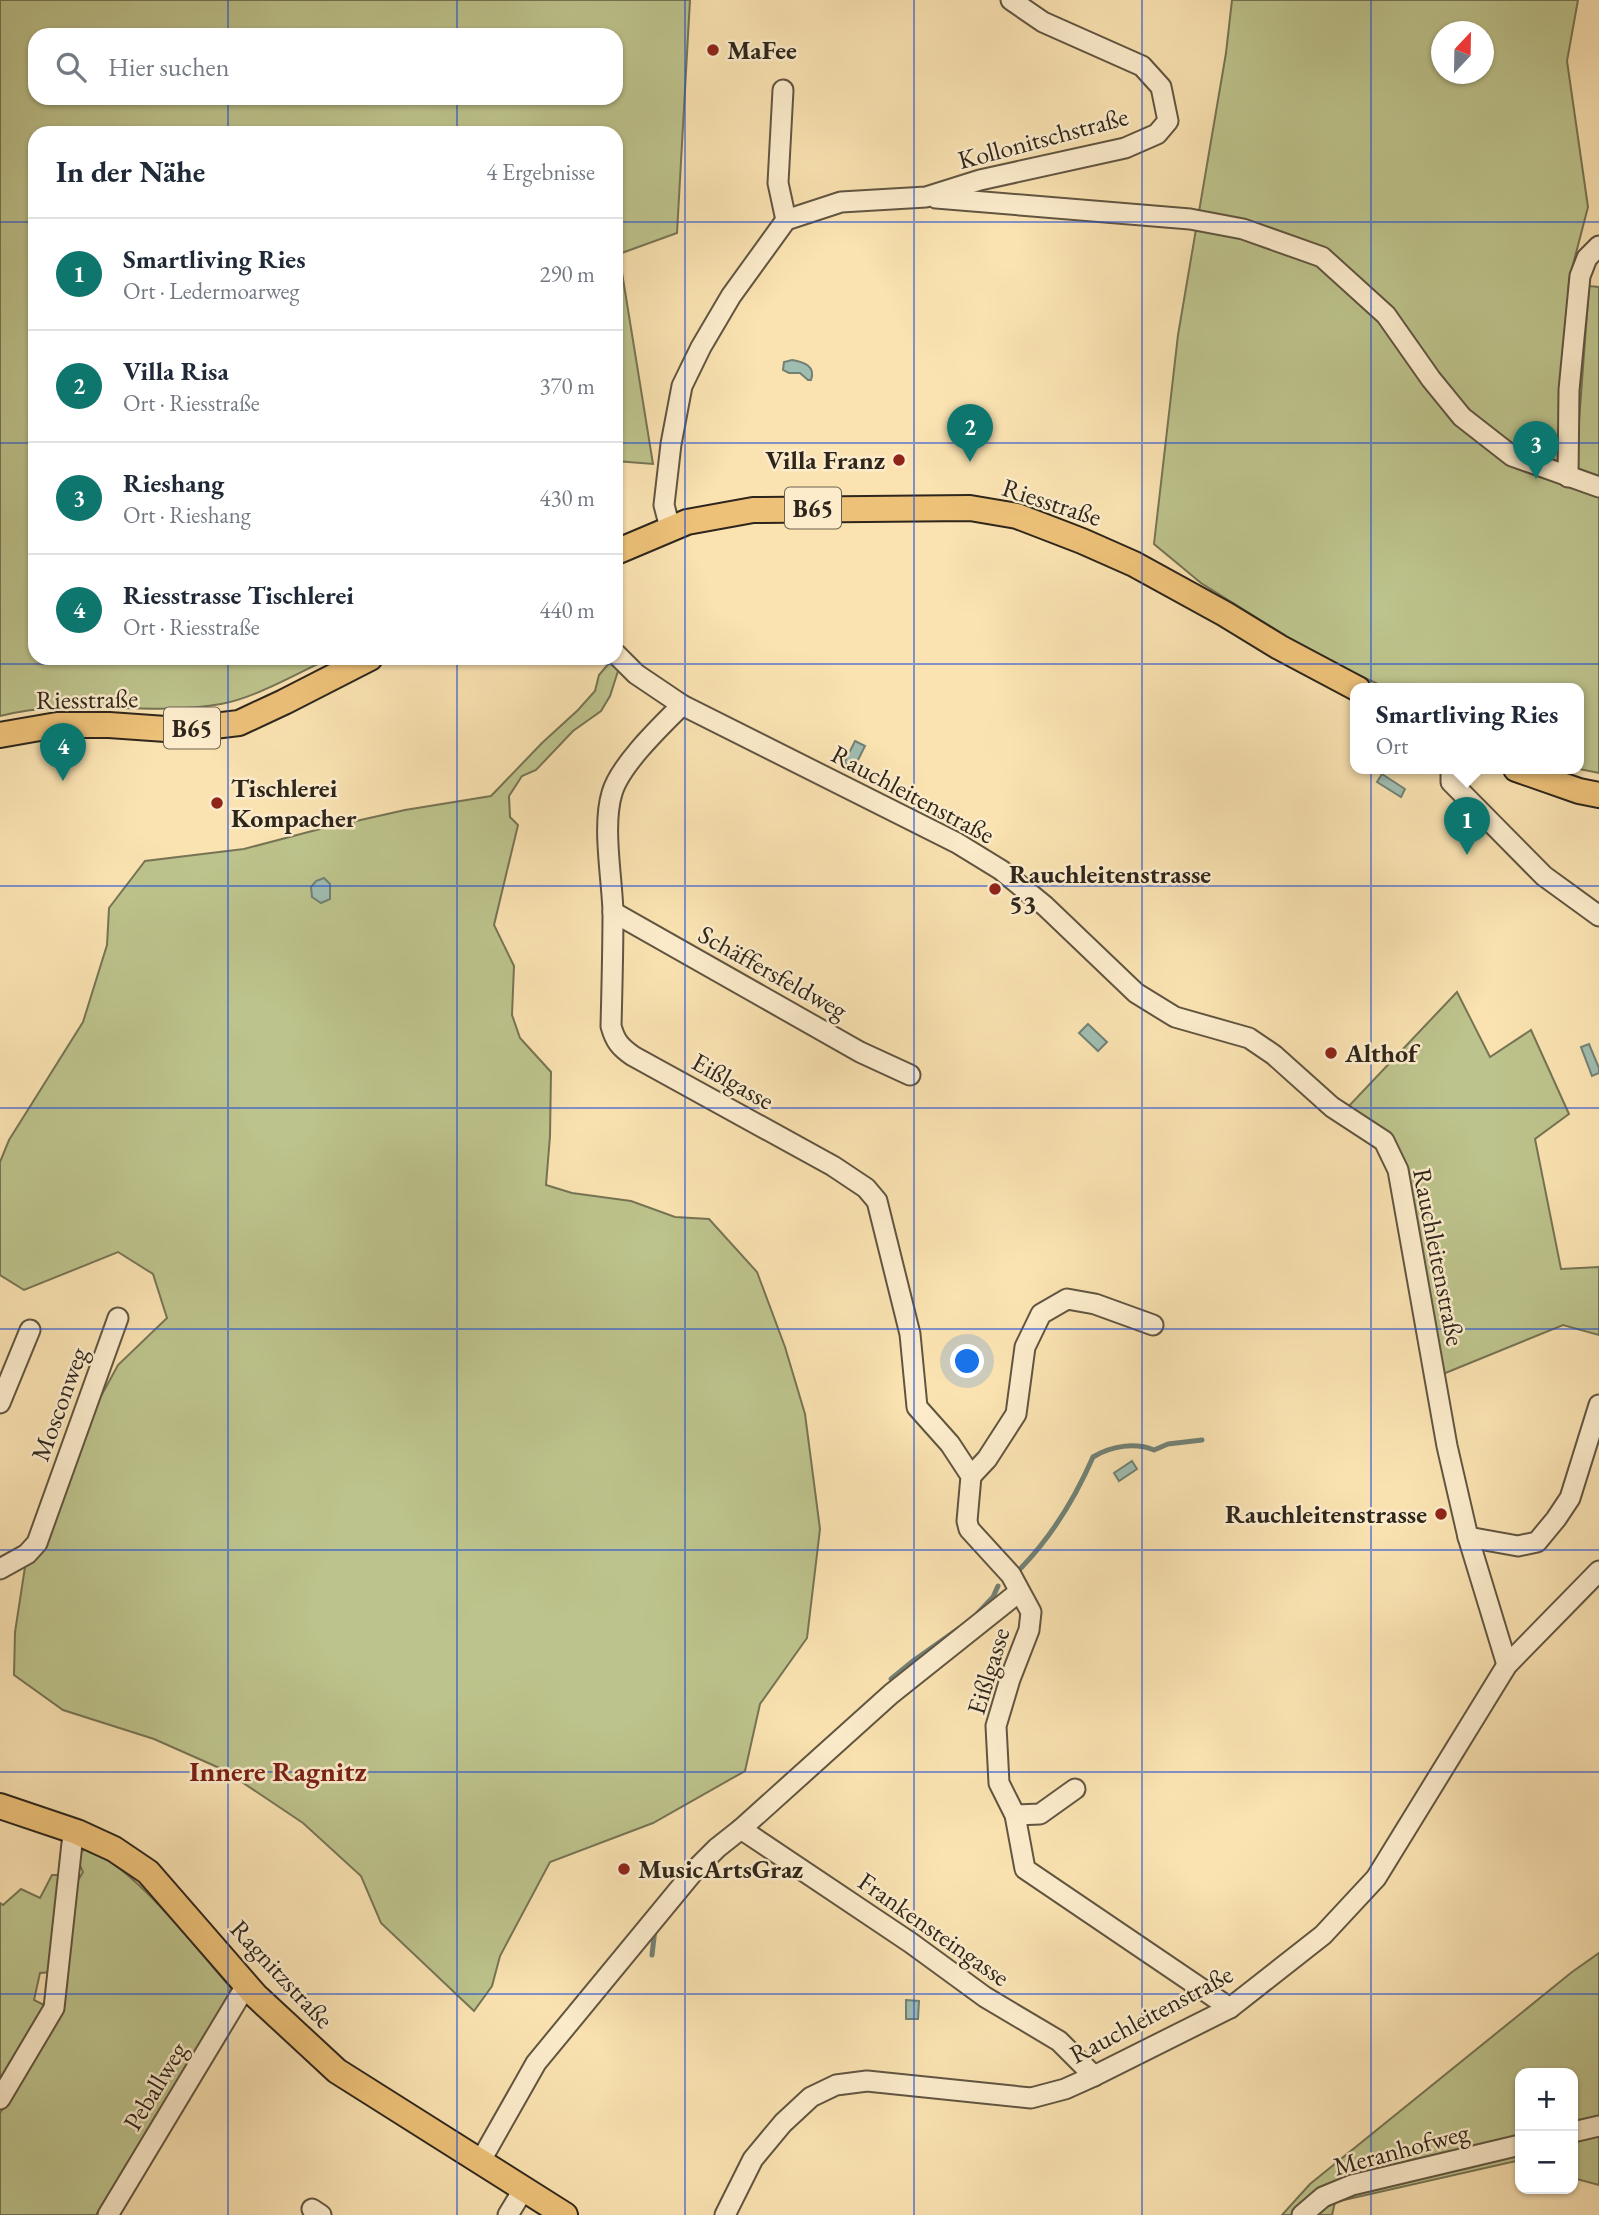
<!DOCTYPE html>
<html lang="de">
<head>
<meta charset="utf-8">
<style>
  :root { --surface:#fff; --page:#f2f2f3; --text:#1f2937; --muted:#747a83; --line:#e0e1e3; --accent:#0f766e }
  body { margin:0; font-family:"EB Garamond",serif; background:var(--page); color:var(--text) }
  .controls { position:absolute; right:21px; bottom:21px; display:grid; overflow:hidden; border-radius:14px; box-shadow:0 2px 5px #0004 }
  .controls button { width:63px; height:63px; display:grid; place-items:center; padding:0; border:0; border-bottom:2px solid var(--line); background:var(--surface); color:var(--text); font:35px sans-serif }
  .compass { position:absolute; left:1431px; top:21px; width:63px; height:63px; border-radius:50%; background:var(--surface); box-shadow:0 2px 5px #0004; rotate:22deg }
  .you { position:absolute; left:968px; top:1362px; width:24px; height:24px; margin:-18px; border:5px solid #fff; border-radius:50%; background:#1a73e8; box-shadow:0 0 0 10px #1a73e833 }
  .badge { display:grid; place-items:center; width:46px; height:46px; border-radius:50%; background:var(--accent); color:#fff; font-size:23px; font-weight:700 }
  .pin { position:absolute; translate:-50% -58px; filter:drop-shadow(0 2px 4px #0008) }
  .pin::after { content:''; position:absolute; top:37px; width:24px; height:21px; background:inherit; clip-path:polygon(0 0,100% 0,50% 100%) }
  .popup { position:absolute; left:1350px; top:683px; width:234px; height:91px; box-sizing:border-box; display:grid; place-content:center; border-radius:14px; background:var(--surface); filter:drop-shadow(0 2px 5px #0005); font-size:23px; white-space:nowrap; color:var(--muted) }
  .popup b { font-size:26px; color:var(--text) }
  .popup::after { content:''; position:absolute; left:50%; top:100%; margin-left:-14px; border:14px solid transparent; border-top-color:var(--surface) }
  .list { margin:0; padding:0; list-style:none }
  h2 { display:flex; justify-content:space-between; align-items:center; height:91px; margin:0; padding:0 28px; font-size:30px }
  h2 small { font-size:23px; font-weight:400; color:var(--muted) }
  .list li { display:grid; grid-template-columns:46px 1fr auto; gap:21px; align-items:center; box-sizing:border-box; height:112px; padding:0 28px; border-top:2px solid var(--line) }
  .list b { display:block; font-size:26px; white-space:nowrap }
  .list p { margin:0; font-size:23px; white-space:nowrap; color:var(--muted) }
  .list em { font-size:23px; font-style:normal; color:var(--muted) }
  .icon { flex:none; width:38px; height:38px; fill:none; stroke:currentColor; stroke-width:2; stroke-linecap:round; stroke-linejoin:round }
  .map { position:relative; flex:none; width:1599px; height:2215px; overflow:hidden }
  .search { position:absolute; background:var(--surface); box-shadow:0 2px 5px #0004; left:28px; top:28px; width:595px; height:77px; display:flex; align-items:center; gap:18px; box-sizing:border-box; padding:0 24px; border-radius:21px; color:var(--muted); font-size:26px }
  .panel { position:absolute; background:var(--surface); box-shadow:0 2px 5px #0004; left:28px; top:126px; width:595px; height:539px; border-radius:21px }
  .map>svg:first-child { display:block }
  .green { fill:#bdc38c; stroke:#767454; stroke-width:2; fill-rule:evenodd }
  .water { fill:#9fbdb1; stroke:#728175; stroke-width:2 }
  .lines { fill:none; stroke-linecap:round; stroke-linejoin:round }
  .stream { stroke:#728175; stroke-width:5 }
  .minor-casing { stroke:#615541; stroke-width:23 }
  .major-casing { stroke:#2e261c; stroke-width:28 }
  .minor { stroke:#fceccc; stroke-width:19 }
  .major { stroke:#edc178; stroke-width:24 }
  .grid { fill:none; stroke:#1d4ed8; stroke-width:2; stroke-opacity:0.55 }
  .poi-dot { fill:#8f2418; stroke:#fceccc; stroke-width:2.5 }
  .labels { text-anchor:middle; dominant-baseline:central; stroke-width:5; stroke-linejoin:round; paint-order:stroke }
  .shield { fill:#fceccc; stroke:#6c6151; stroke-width:2 }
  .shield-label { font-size:24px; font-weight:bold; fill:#2e261c }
  .poi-label { font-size:26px; font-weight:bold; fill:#2e261c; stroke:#fceccc; text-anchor:start }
  .street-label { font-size:26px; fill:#2e261c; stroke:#fceccc }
  .neighbourhood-label { font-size:28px; font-weight:bold; fill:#7a1f14; stroke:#fceccc }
</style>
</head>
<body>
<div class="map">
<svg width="1599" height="2215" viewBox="0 0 1599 2215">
  <rect width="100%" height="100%" fill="#fae2b1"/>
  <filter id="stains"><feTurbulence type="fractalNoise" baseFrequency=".00286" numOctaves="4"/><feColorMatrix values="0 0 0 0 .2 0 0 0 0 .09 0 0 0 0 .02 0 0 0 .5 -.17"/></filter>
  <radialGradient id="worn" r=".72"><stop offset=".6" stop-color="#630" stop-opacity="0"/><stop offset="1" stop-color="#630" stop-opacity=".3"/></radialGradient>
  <!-- green -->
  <g class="green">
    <path d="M0,0H690L677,233L619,254L653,464L616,461V133H35V658H330C298,673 255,698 221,704C147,717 73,697 0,716ZM616,35V98H35V35Z"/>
    <path d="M1232,0H1578L1567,61L1588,207L1569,280L1559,465L1576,462L1589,286L1599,287V773L1579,769V689H1389L1319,657L1201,583L1154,544L1178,335L1226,53ZM1442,32H1484V74H1442Z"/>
    <polygon points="610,662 619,668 610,696 601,711 573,731 536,770 522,776 509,796 510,817 518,825 494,925 514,966 512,1015 520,1038 551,1072 550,1136 546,1185 572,1193 631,1201 675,1217 709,1219 757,1272 785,1347 805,1414 820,1529 807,1638 760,1704 745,1771 653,1823 550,1862 500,1956 492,1986 474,2011 381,1923 361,1876 303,1823 224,1770 154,1739 63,1710 14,1675 15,1632 27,1554 69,1480 100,1398 118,1365 167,1318 153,1274 118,1252 24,1290 0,1275 0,1162 9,1140 83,1022 107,945 109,908 145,861 244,849 316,830 405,810 491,796 542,743 578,710 595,691 599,675"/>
    <polygon points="1457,992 1490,1057 1531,1030 1569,1114 1535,1139 1561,1269 1599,1267 1599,1335 1563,1325 1438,1376 1404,1166 1347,1108"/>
    <path d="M84,1849C131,1861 198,1951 231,1988L226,2002L96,2215H0V2113L44,2040L74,1887L83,1872C78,1862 77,1858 84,1849Z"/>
    <polygon points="52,1875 60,1875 53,1972 40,1973 34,2000 46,2006 0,2088 0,1903 3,1905 21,1889 40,1898"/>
    <polygon points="1599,1953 1599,2185 1573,2178 1573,2073 1520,2073 1520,2162 1516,2161 1335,2202 1332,2215 1282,2215 1310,2184 1572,1972"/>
  </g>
  <!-- water -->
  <g class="water">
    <path d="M792,360C804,362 816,366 811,380H808L800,373H789L783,370L784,362Z"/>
    <polygon points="855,741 865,746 854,768 844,763"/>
    <polygon points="1382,774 1405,789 1401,797 1377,782"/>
    <polygon points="324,878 330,884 330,899 321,903 312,897 311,887 316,881"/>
    <polygon points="1088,1024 1107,1042 1098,1051 1079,1033"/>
    <polygon points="1589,1044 1599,1068 1599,1073 1592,1076 1581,1047"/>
    <polygon points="1132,1461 1137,1469 1119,1481 1114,1473"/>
    <polygon points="906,2000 919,2001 918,2019 906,2019"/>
  </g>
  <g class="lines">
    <!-- stream -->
    <g class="stream">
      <path d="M1021,1568C1051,1537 1076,1496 1093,1457C1111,1446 1135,1442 1154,1450L1168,1444L1202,1440"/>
      <polyline points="977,1614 993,1597 998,1586"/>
      <polyline points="891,1679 913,1661 958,1629"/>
      <polyline points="652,1955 655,1929"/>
    </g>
    <!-- minor casing -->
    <g class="minor-casing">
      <g id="minor">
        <polyline points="783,90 778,183 786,220"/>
        <polyline points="936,198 1190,219 1243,229 1322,257 1386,315 1431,379 1462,417 1512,456 1599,487"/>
        <polyline points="1568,477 1569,390 1580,276 1587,258 1599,246"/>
        <polyline points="670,528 664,505 671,444 682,386 701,347 731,296 786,220 841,202 926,197 980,180 1125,148 1157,134 1168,121 1161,87 1142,66 1043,22 1011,0"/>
        <polyline points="616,654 636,674 682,705 957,843 1001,870 1045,906 1136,993 1175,1017 1249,1038 1274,1055 1332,1107 1384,1141 1398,1170 1447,1446 1468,1537 1507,1665"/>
        <path d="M682,705C661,726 620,765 612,793C602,826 612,877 613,912C613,950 612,988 611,1026C615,1041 620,1047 633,1056L833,1166L866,1188L877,1201L910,1334L917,1407L950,1444L971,1476L967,1521L969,1529L1011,1575L1031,1612L1029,1630L1010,1679L996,1726L999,1783L1015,1815L1025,1869L1230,2008"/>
        <polyline points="1451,769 1451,782 1544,876 1599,916"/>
        <polyline points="613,912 860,1052 910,1075"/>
        <polyline points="0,1403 30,1330"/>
        <polyline points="971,1476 987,1459 1016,1414 1025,1347 1041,1314 1067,1299 1095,1304 1153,1325"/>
        <polyline points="1468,1537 1518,1546 1537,1542 1556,1519 1570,1498 1599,1405"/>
        <polyline points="0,1569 27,1554 37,1543 118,1318"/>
        <polyline points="1015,1815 1040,1814 1075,1789"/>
        <polyline points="741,1829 911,1943 985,1997 1059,2041 1094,2076"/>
        <polyline points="0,2099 54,2008 72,1843 77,1832"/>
        <polyline points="1573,2132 1599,2126"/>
        <polyline points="480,2162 536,2063 695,1870 717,1848 741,1829 891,1694 1019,1592"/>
        <polyline points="312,2209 321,2215"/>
        <polyline points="108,2215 247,1984"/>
        <polyline points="508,2215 523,2190"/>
        <polyline points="725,2215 753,2159 783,2123 811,2097 836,2085 867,2081 1031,2098 1065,2089 1094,2076 1230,2008 1323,1935 1376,1878 1507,1665 1599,1571"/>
        <polyline points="1302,2215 1323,2197 1352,2185 1520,2145"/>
      </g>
    </g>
    <!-- major casing -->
    <g class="major-casing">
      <g id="major">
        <polyline points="616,552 687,522 753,510 970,508 1017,516 1082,541 1134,564 1225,614 1279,647 1358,689"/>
        <polyline points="0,735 57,725 109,725 180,730 239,723 284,702 370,658"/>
        <polyline points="1516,769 1579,791 1599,795"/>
        <polyline points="0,1806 77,1832 114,1849 148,1872 255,1995 337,2071 565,2215"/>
      </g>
    </g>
    <!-- minor -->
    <use href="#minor" class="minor"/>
    <!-- major -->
    <use href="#major" class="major"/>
  </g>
  <!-- grid -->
  <path class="grid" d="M228,0V35M457,0V35M685,0V2215M914,0V2215M1142,0V2215M1371,0V2215M228,98V133M457,98V133M0,222H35M616,222H1599M0,443H35M616,443H1599M228,658V2215M457,658V2215M0,664H1599M0,886H1599M0,1108H1599M0,1329H1599M0,1550H1599M0,1772H1599M0,1994H1599"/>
  <!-- markers -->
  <g class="poi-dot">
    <circle cx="713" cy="50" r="7"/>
    <circle cx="899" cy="460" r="7"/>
    <circle cx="217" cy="803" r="7"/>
    <circle cx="995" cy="889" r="7"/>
    <circle cx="1331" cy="1053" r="7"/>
    <circle cx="1441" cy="1514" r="7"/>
    <circle cx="624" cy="1869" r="7"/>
  </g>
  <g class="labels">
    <!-- shield labels -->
    <g class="shield">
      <rect x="785" y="487.5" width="56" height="41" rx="5"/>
      <rect x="164" y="707.5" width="56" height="41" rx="5"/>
    </g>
    <g class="shield-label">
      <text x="813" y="508">B65</text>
      <text x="192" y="728">B65</text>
    </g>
    <!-- poi labels -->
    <g class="poi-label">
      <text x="727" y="50">MaFee</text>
      <text x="885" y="460" text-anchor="end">Villa Franz</text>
      <text x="231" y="788">Tischlerei<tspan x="231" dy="30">Kompacher</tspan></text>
      <text x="1009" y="874">Rauchleitenstrasse<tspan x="1009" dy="30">53</tspan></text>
      <text x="1345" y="1053">Althof</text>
      <text x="1427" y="1514" text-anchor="end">Rauchleitenstrasse</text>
      <text x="638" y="1869">MusicArtsGraz</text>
    </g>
    <!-- street labels -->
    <g class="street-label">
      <text transform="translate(1043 138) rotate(-15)">Kollonitschstraße</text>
      <text transform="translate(1052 502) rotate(18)">Riesstraße</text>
      <text transform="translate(87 699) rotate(-1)">Riesstraße</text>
      <text transform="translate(913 794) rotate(28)">Rauchleitenstraße</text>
      <text transform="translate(773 972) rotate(29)">Schäffersfeldweg</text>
      <text transform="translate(733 1081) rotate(29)">Eißlgasse</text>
      <text transform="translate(1439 1257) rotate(79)">Rauchleitenstraße</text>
      <text transform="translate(59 1404) rotate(-70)">Mosconweg</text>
      <text transform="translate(988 1671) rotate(-73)">Eißlgasse</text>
      <text transform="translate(934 1929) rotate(35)">Frankensteingasse</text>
      <text transform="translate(282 1974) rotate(47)">Ragnitzstraße</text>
      <text transform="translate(1151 2014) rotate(-28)">Rauchleitenstraße</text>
      <text transform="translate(155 2086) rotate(-59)">Peballweg</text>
      <text transform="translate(1401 2149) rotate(-15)">Meranhofweg</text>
    </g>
    <!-- neighbourhood labels -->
    <g class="neighbourhood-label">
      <text x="278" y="1771">Innere Ragnitz</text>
    </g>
  </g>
  <rect width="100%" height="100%" filter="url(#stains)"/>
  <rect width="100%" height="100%" fill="url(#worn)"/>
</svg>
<div class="controls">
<button>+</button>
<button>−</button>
</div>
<svg class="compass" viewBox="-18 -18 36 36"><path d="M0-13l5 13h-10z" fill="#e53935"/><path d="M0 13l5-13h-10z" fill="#747a83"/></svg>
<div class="you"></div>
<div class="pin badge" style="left:1467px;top:855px">1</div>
<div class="popup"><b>Smartliving Ries</b>Ort</div>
<div class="pin badge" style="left:970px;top:462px">2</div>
<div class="pin badge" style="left:1536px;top:479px">3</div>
<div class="pin badge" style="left:63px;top:781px">4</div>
<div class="search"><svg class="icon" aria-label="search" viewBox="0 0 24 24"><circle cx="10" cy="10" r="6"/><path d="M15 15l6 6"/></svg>Hier suchen</div>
<section class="panel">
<h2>In der Nähe<small>4 Ergebnisse</small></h2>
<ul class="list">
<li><span class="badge">1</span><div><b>Smartliving Ries</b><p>Ort · Ledermoarweg</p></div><em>290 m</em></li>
<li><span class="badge">2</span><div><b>Villa Risa</b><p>Ort · Riesstraße</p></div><em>370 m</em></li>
<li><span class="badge">3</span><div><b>Rieshang</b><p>Ort · Rieshang</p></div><em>430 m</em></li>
<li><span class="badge">4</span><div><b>Riesstrasse Tischlerei</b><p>Ort · Riesstraße</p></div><em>440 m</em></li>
</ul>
</section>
</div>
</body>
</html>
